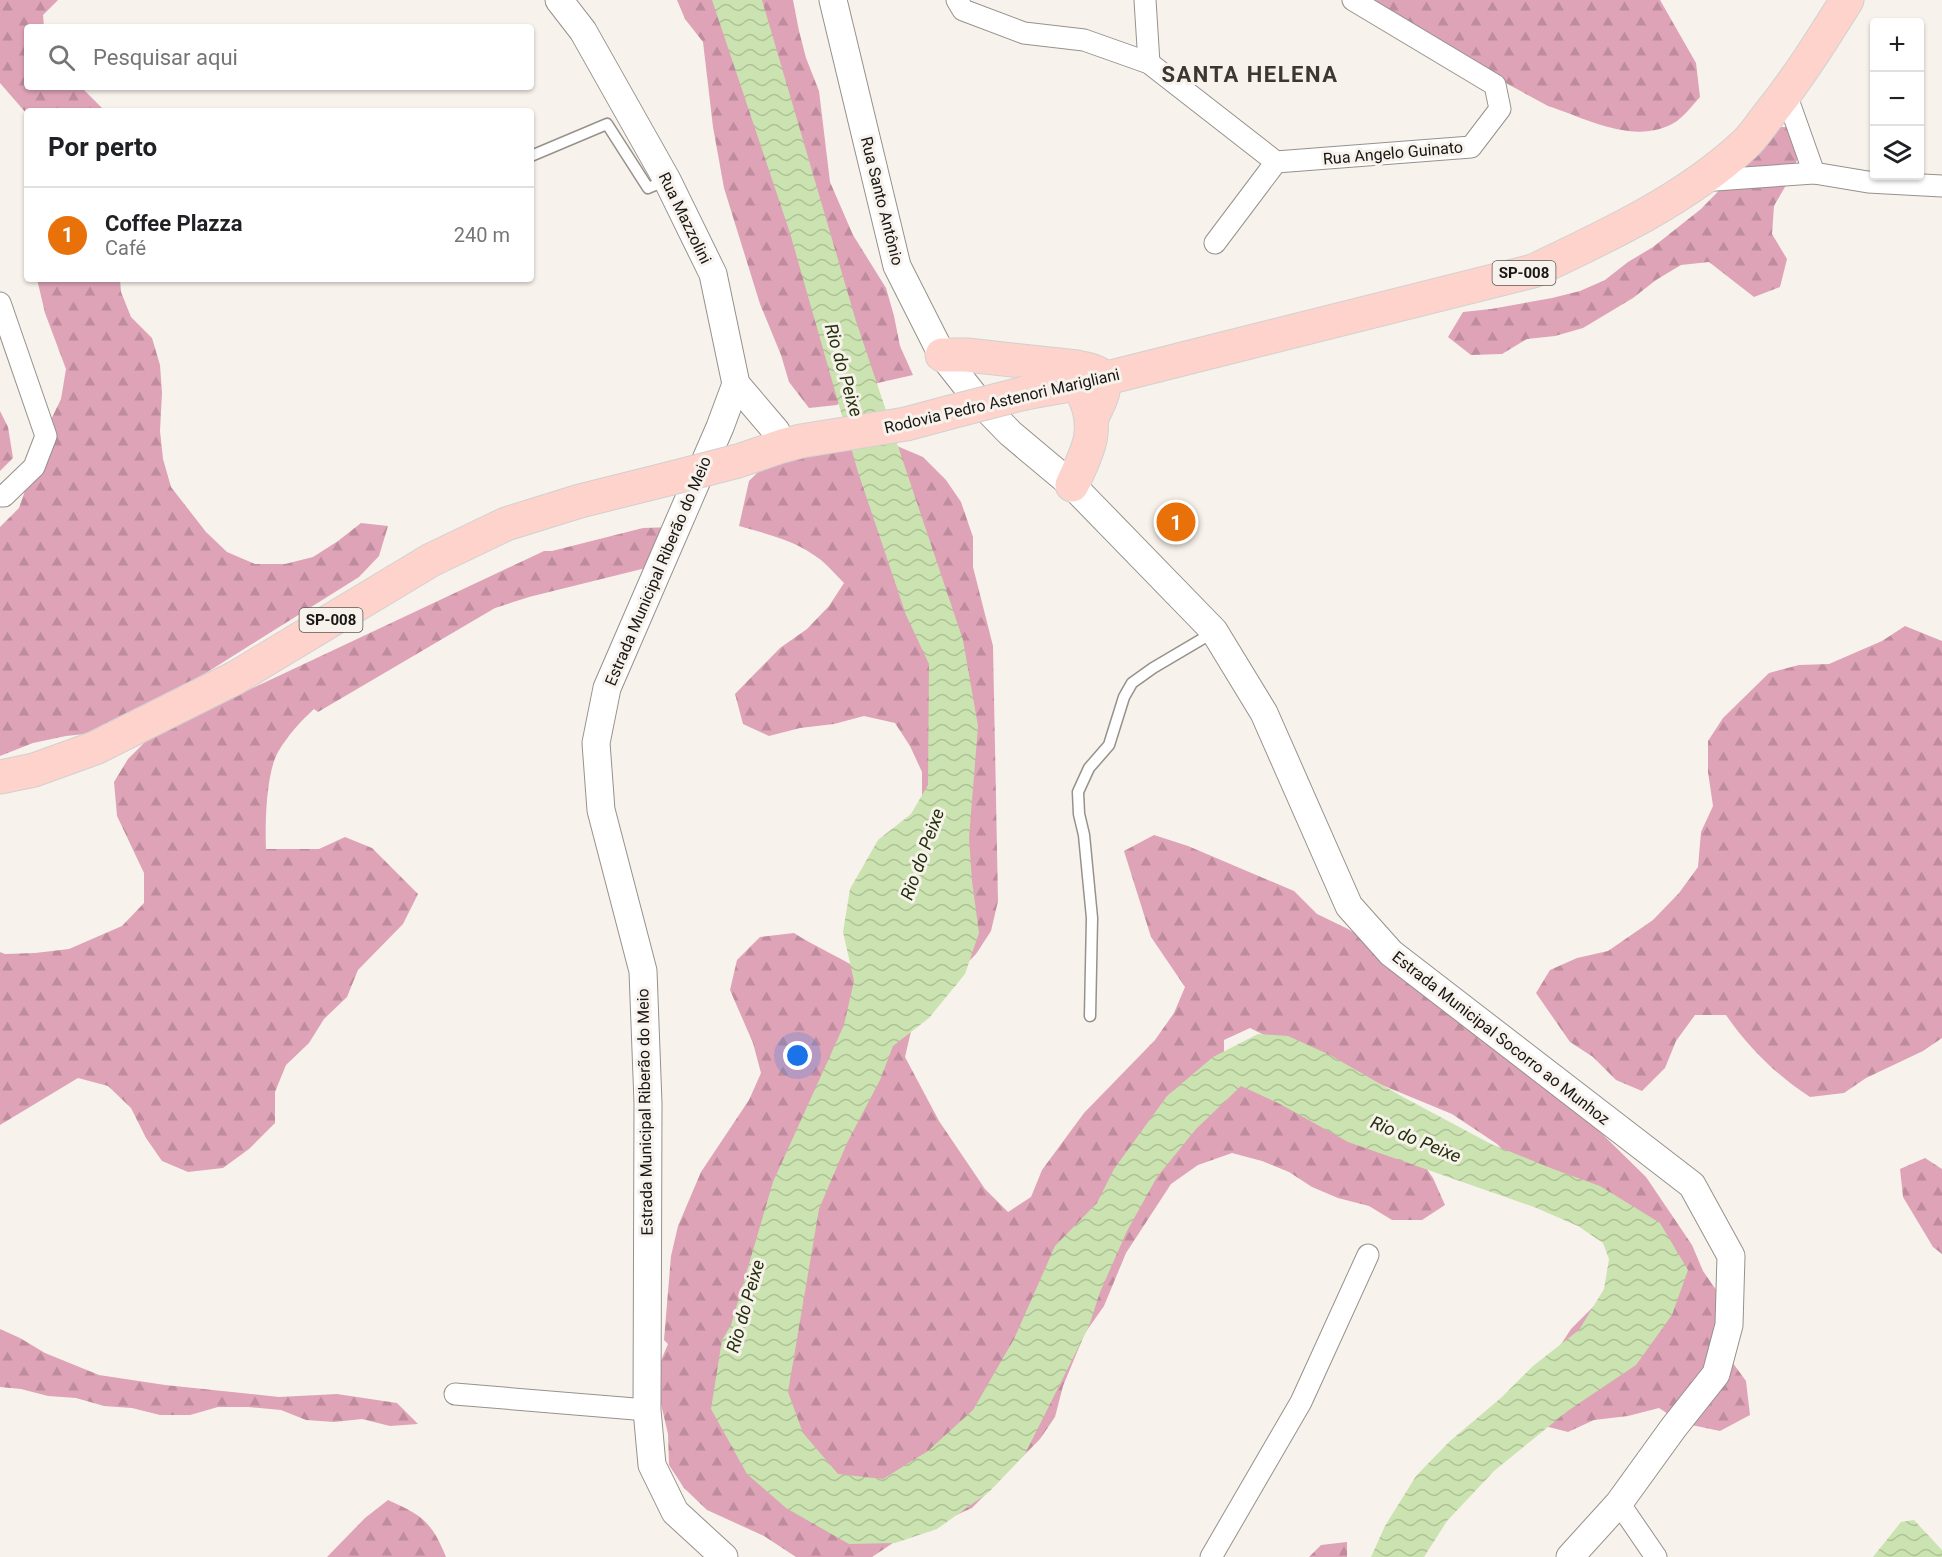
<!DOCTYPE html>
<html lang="pt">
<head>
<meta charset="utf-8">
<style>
  :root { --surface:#fff; --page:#f2f2f2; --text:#202124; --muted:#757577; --line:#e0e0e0; --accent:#1a73e8 }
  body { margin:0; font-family:Roboto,sans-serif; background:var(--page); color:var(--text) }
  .controls { position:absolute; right:18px; top:18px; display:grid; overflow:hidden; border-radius:6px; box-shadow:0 2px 4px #0004 }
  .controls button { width:54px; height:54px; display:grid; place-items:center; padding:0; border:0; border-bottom:2px solid var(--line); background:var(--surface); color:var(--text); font:30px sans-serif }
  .you { position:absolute; left:798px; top:1056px; width:21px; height:21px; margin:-15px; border:4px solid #fff; border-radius:50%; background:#1a73e8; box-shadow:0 0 0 9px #1a73e833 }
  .badge { display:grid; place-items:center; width:39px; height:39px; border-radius:50%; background:var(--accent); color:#fff; font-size:20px; font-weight:700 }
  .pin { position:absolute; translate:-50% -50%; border:3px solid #fff; box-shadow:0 2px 6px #0006 }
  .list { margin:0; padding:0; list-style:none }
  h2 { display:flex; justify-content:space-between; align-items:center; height:78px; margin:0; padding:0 24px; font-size:26px }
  h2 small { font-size:20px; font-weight:400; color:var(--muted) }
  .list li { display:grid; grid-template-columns:39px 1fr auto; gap:18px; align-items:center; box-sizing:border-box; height:96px; padding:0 24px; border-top:2px solid var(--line) }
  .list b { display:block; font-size:22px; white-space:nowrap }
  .list p { margin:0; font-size:20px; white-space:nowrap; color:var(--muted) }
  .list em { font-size:20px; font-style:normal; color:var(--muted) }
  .icon { flex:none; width:33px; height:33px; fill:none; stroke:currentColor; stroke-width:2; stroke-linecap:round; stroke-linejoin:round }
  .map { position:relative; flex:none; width:1942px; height:1557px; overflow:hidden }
  .search { position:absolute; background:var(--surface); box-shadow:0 2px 4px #0004; left:24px; top:24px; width:510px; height:66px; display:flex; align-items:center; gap:15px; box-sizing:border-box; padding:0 21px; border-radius:6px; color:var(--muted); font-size:22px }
  .panel { position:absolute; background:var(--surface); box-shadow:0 2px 4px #0004; left:24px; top:108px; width:510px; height:174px; border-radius:6px }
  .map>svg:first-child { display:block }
  .forest { fill:url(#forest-firs) }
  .water { fill:url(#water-waves) }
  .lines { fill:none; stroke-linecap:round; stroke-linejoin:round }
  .service-casing { stroke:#97918c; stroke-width:13 }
  .minor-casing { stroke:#97918c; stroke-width:23 }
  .tertiary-casing { stroke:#97918c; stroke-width:29 }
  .primary-casing { stroke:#d1d1d0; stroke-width:35 }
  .service { stroke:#fff; stroke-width:10 }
  .minor { stroke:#fff; stroke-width:21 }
  .tertiary { stroke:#fff; stroke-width:27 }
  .primary { stroke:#fdd3cb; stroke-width:33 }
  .primary-bridge-casing { stroke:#d1d1d0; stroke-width:35; stroke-linecap:butt }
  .primary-bridge { stroke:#fdd3cb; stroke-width:33 }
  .labels { text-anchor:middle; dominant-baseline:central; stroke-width:6; stroke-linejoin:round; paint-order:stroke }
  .shield { fill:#f8f2ec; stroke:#5c5956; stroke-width:1.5 }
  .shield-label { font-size:15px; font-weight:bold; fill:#191715 }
  .street-label { font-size:16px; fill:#191715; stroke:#f8f2ec }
  .water-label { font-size:18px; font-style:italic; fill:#22310c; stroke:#f8f2ec }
  .district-label { font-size:22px; font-weight:bold; letter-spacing:1.5px; fill:#3c3732; stroke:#f8f2ec }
</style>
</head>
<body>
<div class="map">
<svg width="1942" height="1557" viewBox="0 0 1942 1557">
  <defs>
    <pattern id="forest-firs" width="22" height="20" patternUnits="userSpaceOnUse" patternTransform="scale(1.5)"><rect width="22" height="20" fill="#dea3b7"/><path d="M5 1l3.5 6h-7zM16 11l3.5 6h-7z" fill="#be8c9c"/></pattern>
    <pattern id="water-waves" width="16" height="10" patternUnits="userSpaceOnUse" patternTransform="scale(1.5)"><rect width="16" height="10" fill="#cbe3b0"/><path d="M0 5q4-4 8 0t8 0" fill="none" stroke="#aec296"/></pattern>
  </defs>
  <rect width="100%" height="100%" fill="#f8f2ec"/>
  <!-- forest -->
  <g class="forest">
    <polygon points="0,0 58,0 43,15 44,27 27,27 27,87 81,87 102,108 102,111 27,111 27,120 26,113 0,83"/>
    <polygon points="677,0 793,0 799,31 806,58 819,91 830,182 853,235 886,288 894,316 900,346 913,375 860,387 837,405 809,408 789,382 781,355 760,304 724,188 713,127 703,42 685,19"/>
    <path d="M1354,0H1660L1696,63L1700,97C1693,105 1685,115 1677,121C1637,147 1588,119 1548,106Z"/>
    <polygon points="1781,127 1803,127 1799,155 1789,180 1774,206 1772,234 1787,259 1780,287 1754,297 1709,262 1681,265 1656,280 1633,298 1583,328 1555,336 1527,339 1502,354 1471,355 1448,337 1463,312 1491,309 1552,298 1580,291 1605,280 1628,262 1653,247 1701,209"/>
    <polygon points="37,279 120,279 121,292 131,317 152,338 160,365 162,393 160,431 163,459 171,487 206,532 227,552 255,564 285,564 313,557 338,541 361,523 388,526 379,556 359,577 147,710 94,733 66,736 33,743 0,756 0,527 19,508 46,430 61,399 66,369 45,313"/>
    <polygon points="0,411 8,427 13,458 0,471"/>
    <path d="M897,446L923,457L946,480L961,502L973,537V567L993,646L998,901L991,931L976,954L927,1004L912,1027L905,1057L939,1121L985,1189L1008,1212L1031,1197L1042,1170L1084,1113L1155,1040L1174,1013L1185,987L1151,937L1124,851L1154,835L1188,846L1294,891L1317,914L1348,929L1485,1019L1646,1177L1692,1245L1703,1271L1719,1294L1727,1355L1746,1381L1750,1415L1720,1431L1682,1423L1659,1408L1628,1416L1594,1420L1568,1432L1537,1424L1526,1398L1571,1329L1597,1303L1627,1257L1520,1166L1497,1144L1452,1114L1280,1043L1250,1028L1224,1040V1070L1418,1156L1433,1178L1445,1205L1422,1220H1392L1369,1206L1338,1198L1312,1187L1289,1172L1262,1161L1232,1153L1198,1165L1171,1184L1126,1253L1104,1306L1085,1333L1063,1386L1055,1417L1040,1439L972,1508L893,1543L872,1557H796L764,1536L707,1510L684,1488L669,1465L668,1434L661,1404L657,1370L668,1344L664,1340L671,1256L678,1226L701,1172L749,1100L761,1073L753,1043L730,990L737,960L760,937L794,933C817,948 843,958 866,974L922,803V772L910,746L895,723L864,716L834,724L800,728L769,736L743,724L735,694L780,648L807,629L829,606L844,583C837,576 829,567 821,560C797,541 768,534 739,526L749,481L775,455Z"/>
    <path d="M673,527L658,565L529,597L495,608L318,712L314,709C300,722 288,735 278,752C266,773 265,824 266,849H319L345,837L372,848L418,894L403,924L358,970L347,997L324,1019L309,1043L286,1065L275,1092V1123L249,1149L223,1168L188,1172L162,1161L146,1138L131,1108L108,1086L78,1078L0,1125V952L5,954L35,953L69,949L122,926L144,903V873L117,816L114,782L128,759L151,736L544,551H552L643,528Z"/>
    <path d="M1905,626L1942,641V1038L1923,1051L1866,1078L1844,1093L1810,1097C1776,1075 1748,1047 1726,1015H1695L1676,1041L1665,1068L1642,1091L1616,1080L1593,1057L1570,1042L1536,993L1550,970L1577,958L1608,951L1653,920L1679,893L1698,867L1701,832L1713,806L1708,772V741L1723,718L1769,673L1799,665L1829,664L1882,641Z"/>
    <polygon points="1925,1158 1942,1169 1942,1254 1933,1247 1903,1197 1900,1169"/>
    <polygon points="0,1329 20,1338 45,1353 99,1375 165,1385 279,1397 337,1394 397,1403 418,1424 390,1426 362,1419 334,1422 306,1420 281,1410 248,1407 218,1407 190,1415 160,1415 132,1408 104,1406 76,1398 48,1396 21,1389 0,1387"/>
    <path d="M388,1500C423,1516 431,1521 446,1557H327L365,1518Z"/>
    <polygon points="1347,1542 1347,1557 1309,1557 1321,1545"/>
  </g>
  <!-- water -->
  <g class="water">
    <polygon points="712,0 762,0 856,321 963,640 978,726 969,838 972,881 979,933 965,974 929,1018 893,1046 880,1080 847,1143 819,1209 788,1392 803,1433 838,1474 883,1479 928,1451 973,1410 1014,1339 1055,1246 1097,1203 1114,1169 1167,1096 1213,1057 1258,1034 1288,1036 1330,1055 1403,1097 1491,1144 1553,1169 1600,1186 1660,1223 1688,1270 1672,1315 1636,1365 1569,1410 1494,1471 1447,1521 1424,1557 1371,1557 1385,1526 1416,1476 1450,1441 1502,1397 1533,1366 1579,1330 1604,1289 1609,1259 1603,1243 1578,1226 1534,1207 1348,1142 1280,1104 1241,1086 1196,1129 1157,1177 1127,1231 1100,1292 1089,1326 1025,1454 989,1492 937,1529 895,1543 849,1544 786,1508 747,1474 711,1409 722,1340 731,1325 773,1182 844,1025 854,981 843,932 850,889 878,840 911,814 928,785 929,664 906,615 858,472 790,233"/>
    <polygon points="1914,1520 1942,1550 1942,1557 1873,1557 1901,1522"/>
  </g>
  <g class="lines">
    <!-- service casing -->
    <g class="service-casing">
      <g id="service">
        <polyline points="531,156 607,124 648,188 667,180"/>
        <polyline points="1090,1016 1092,918 1084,835 1079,814 1078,792 1089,768 1109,745 1124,697 1132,683 1153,668 1214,632"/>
      </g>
    </g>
    <!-- minor casing -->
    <g class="minor-casing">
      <g id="minor">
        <polyline points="957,0 963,10 1024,33 1084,40 1149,63 1276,162 1471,147 1500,109 1495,85 1353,0"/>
        <polyline points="1145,0 1149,63"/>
        <polyline points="1786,94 1814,173 1868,182 1942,186"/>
        <polyline points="1701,181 1814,173"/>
        <polyline points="1215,243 1276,162"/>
        <polyline points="0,303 46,436 34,467 4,496 0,496"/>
        <polyline points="455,1394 647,1410"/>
        <polyline points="1619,1503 1656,1557"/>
        <polyline points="1211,1557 1301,1402 1368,1255"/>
      </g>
    </g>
    <!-- tertiary casing -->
    <g class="tertiary-casing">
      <g id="tertiary">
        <polyline points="559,0 583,31 667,180 713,274 736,384 776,431 782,446"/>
        <polyline points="833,0 897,266 942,355 976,398 1010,433 1072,485 1214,631 1264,713 1349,906 1391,953 1692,1185 1731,1256 1729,1325 1716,1374 1674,1427 1619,1503 1570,1557"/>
        <polyline points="724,1557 675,1512 652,1465 647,1410 648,1103 643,971 601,810 596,743 607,688 720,427 736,384"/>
      </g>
    </g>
    <!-- primary casing -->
    <g class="primary-casing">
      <g id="primary">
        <path d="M942,355H967L1077,367C1084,369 1095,370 1100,375C1110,386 1097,407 1092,417"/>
        <path d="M1025,393L1103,379L1533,271C1605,237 1685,200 1744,145C1753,137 1760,126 1767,117C1797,80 1822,40 1847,0"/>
        <polyline points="738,461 782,446 801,441 906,424 947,413"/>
        <path d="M1072,485C1086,454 1100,432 1085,398"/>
        <polyline points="0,777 34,770 95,748 235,678 431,560 506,524 580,501 668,479"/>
      </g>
    </g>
    <!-- service -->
    <use href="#service" class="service"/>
    <!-- minor -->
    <use href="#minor" class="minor"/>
    <!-- tertiary -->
    <use href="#tertiary" class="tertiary"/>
    <!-- primary -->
    <use href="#primary" class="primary"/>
    <!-- primary-bridge casing -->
    <g class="primary-bridge-casing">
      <g id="primary-bridge">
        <polyline points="947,413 1025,393"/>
        <polyline points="668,479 738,461"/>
      </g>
    </g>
    <!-- primary-bridge -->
    <use href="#primary-bridge" class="primary-bridge"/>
  </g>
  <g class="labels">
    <!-- shield labels -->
    <g class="shield">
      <rect x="1492.5" y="261" width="63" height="24" rx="4.5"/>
      <rect x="299.5" y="608" width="63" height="24" rx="4.5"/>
    </g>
    <g class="shield-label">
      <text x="1524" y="273">SP-008</text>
      <text x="331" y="620">SP-008</text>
    </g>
    <!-- street labels -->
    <g class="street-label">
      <text transform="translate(1393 153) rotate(-5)">Rua Angelo Guinato</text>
      <text transform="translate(882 201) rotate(76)">Rua Santo Antônio</text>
      <text transform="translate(685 218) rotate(64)">Rua Mazzolini</text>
      <text transform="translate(1002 401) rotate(-13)">Rodovia Pedro Astenori Marigliani</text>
      <text transform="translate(658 571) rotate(-67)">Estrada Municipal Riberão do Meio</text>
      <text transform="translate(1501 1038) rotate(38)">Estrada Municipal Socorro ao Munhoz</text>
      <text transform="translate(645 1112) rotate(-91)">Estrada Municipal Riberão do Meio</text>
    </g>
    <!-- water labels -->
    <g class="water-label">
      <text transform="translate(844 370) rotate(74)">Rio do Peixe</text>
      <text transform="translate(922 854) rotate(-70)">Rio do Peixe</text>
      <text transform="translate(1416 1139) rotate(22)">Rio do Peixe</text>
      <text transform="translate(745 1306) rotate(-74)">Rio do Peixe</text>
    </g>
    <!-- district labels -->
    <g class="district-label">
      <text x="1250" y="74">SANTA HELENA</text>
    </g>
  </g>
</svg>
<div class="controls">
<button>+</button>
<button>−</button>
<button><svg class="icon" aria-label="layers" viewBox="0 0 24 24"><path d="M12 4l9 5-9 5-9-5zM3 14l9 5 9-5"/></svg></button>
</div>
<div class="you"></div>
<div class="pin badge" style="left:1176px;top:522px;background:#e8710a">1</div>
<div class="search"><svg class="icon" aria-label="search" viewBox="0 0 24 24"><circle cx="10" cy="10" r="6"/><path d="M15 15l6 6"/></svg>Pesquisar aqui</div>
<section class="panel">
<h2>Por perto<small></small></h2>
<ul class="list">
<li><span class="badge" style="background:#e8710a">1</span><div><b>Coffee Plazza</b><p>Café</p></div><em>240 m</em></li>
</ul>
</section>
</div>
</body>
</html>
